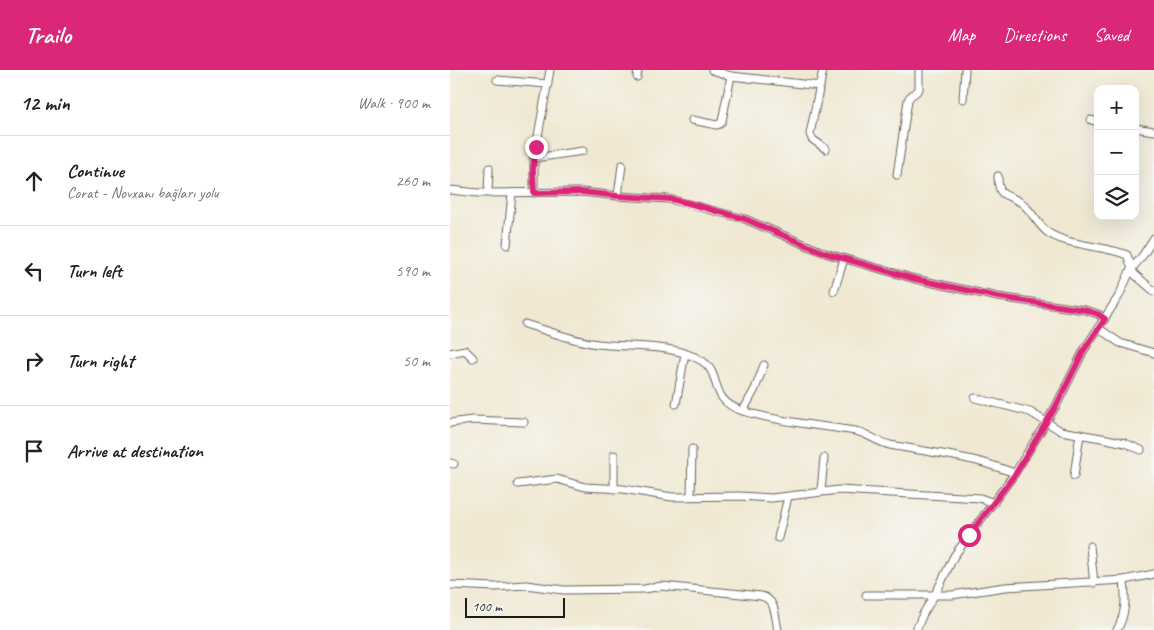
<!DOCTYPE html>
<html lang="en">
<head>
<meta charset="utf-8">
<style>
  :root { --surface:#fff; --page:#f2f2f2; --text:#222; --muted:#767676; --line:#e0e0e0; --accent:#db2777 }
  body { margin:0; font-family:Caveat,sans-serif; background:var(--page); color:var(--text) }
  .controls { position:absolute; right:15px; top:15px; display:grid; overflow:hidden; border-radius:10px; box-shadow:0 5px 20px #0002 }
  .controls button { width:45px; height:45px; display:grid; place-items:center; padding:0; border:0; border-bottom:1px solid var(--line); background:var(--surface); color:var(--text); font:25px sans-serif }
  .scale { position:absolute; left:15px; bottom:12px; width:100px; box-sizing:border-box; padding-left:5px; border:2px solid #1c1c1c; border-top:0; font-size:14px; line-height:18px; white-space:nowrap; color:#1c1c1c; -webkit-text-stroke:4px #f6f6f2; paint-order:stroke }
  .stop { position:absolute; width:15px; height:15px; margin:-11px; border:4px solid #db2777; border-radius:50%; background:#fff }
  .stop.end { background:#db2777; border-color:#fff; box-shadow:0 1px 5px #0008 }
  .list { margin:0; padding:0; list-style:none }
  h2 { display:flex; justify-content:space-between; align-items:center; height:65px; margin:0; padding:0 20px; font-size:21px }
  h2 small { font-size:16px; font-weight:400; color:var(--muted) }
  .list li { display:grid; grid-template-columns:32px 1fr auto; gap:15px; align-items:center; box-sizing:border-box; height:90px; padding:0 20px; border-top:1px solid var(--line) }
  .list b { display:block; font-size:19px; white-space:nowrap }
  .list p { margin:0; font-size:16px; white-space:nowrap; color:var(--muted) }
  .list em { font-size:16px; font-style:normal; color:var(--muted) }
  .icon { flex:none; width:28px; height:28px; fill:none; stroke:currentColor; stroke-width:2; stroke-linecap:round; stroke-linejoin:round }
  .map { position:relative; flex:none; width:704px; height:560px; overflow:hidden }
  header { display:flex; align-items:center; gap:30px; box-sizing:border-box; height:70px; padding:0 25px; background:var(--accent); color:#fff }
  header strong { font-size:24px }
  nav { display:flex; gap:28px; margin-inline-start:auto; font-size:18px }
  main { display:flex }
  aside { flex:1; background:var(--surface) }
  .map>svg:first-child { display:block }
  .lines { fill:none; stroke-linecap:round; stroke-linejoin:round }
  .minor-casing { stroke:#66635c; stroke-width:9 }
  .minor { stroke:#fff; stroke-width:7 }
  .route { stroke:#db2777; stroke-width:6 }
</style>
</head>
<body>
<header>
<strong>Trailo</strong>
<nav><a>Map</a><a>Directions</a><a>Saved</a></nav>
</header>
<main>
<aside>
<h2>12 min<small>Walk · 900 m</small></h2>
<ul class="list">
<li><svg class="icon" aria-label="ahead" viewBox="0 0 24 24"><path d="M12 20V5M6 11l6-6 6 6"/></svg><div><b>Continue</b><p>Corat - Novxanı bağları yolu</p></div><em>260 m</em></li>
<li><svg class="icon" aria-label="left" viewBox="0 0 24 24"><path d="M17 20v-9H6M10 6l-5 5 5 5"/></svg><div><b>Turn left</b></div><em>590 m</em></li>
<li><svg class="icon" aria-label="right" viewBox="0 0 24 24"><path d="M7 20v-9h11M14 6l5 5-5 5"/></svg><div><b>Turn right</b></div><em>50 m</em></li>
<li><svg class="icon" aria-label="arrive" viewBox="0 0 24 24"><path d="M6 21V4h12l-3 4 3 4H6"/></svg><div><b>Arrive at destination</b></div></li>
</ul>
</aside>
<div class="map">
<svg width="704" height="560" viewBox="0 0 704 560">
  <rect width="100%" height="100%" fill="#f6f6f2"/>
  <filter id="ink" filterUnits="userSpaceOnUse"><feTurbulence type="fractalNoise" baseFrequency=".02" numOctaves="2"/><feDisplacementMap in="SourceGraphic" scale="10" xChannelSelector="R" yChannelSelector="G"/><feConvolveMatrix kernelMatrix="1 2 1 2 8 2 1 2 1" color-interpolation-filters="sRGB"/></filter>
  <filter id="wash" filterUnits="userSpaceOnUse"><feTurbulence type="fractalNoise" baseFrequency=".0096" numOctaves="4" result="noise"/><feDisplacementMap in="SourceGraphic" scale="20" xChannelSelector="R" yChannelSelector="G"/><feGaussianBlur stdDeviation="1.12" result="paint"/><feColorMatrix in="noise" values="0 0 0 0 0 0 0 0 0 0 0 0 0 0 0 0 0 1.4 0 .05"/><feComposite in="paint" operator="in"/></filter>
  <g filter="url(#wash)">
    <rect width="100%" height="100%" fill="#f0e8d2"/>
  </g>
  <g filter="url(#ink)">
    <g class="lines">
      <!-- minor casing -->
      <g class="minor-casing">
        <g id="minor">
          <polyline points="262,0 281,6 370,16"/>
          <polyline points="373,0 360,64 362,69 376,79"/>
          <polyline points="187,7 188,0"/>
          <polyline points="47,10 98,14"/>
          <polyline points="513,29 515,0"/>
          <polyline points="242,50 267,55 270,54 272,51 281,6"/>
          <polyline points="641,50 648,52"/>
          <polyline points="685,58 704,61"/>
          <polyline points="84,88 133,81"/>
          <path d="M447,105L458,30C460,24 466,24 469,19V0"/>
          <path d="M548,106C548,131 558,122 573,134C582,142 587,153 596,161C614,176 654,175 677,185L684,204L704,221"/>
          <polyline points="0,120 28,123 132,122 168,126 219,129 295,149 375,183 465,209 548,227 635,240 648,244 655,249"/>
          <polyline points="38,123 39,98"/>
          <polyline points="84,123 84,88 100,0"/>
          <polyline points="168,126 172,95"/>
          <polyline points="57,175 62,123"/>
          <polyline points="384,221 394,189"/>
          <path d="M75,254C99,261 123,271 148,274C180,278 223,273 252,291C273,304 257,330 293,341C329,352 367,355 405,361C417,363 427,372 440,375C466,380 492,383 518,389C534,392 550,398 565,403"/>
          <polyline points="648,258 670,273 704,283"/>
          <polyline points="0,283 15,280 23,288"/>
          <polyline points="525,328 580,342 611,361 657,369 675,373 691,380"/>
          <polyline points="226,334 235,284"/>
          <polyline points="293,341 305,319 314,295"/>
          <polyline points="0,353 22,350 74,352"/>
          <polyline points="0,393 4,394"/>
          <polyline points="624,406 630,364"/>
          <polyline points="68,414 107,409 135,417 173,419 222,427 289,426 322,428 389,420 530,428 544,433"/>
          <polyline points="164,419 164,385"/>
          <polyline points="371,421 374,388"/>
          <polyline points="241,426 242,379"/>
          <polyline points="328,468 338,427"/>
          <polyline points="640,476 644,513"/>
          <path d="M0,515L45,517L76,515L114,520L194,519L212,516L311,526C326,529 325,547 328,560"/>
          <polyline points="416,525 502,525 555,517 674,510 704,504"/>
          <polyline points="466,560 473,544 488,519 504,486 565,403 606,336 634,280 669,226 680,201 693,185 704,168"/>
          <path d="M667,560C676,544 676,529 674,510"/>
        </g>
      </g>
      <!-- minor -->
      <use href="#minor" class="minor"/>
    </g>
  </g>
  <g class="lines" filter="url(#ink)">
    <!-- route -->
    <polyline class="route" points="86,77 83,99 84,123 132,122 168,126 220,129 238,133 295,149 375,183 465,209 548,227 635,240 648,244 655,249 634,280 606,336 566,403 519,465"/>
  </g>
</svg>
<div class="controls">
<button>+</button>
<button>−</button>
<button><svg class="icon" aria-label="layers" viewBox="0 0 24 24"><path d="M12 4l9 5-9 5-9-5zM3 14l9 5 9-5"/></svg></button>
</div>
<div class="scale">100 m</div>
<div class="stop" style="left:519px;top:465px"></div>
<div class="stop end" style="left:86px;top:77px"></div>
</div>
</main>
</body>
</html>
